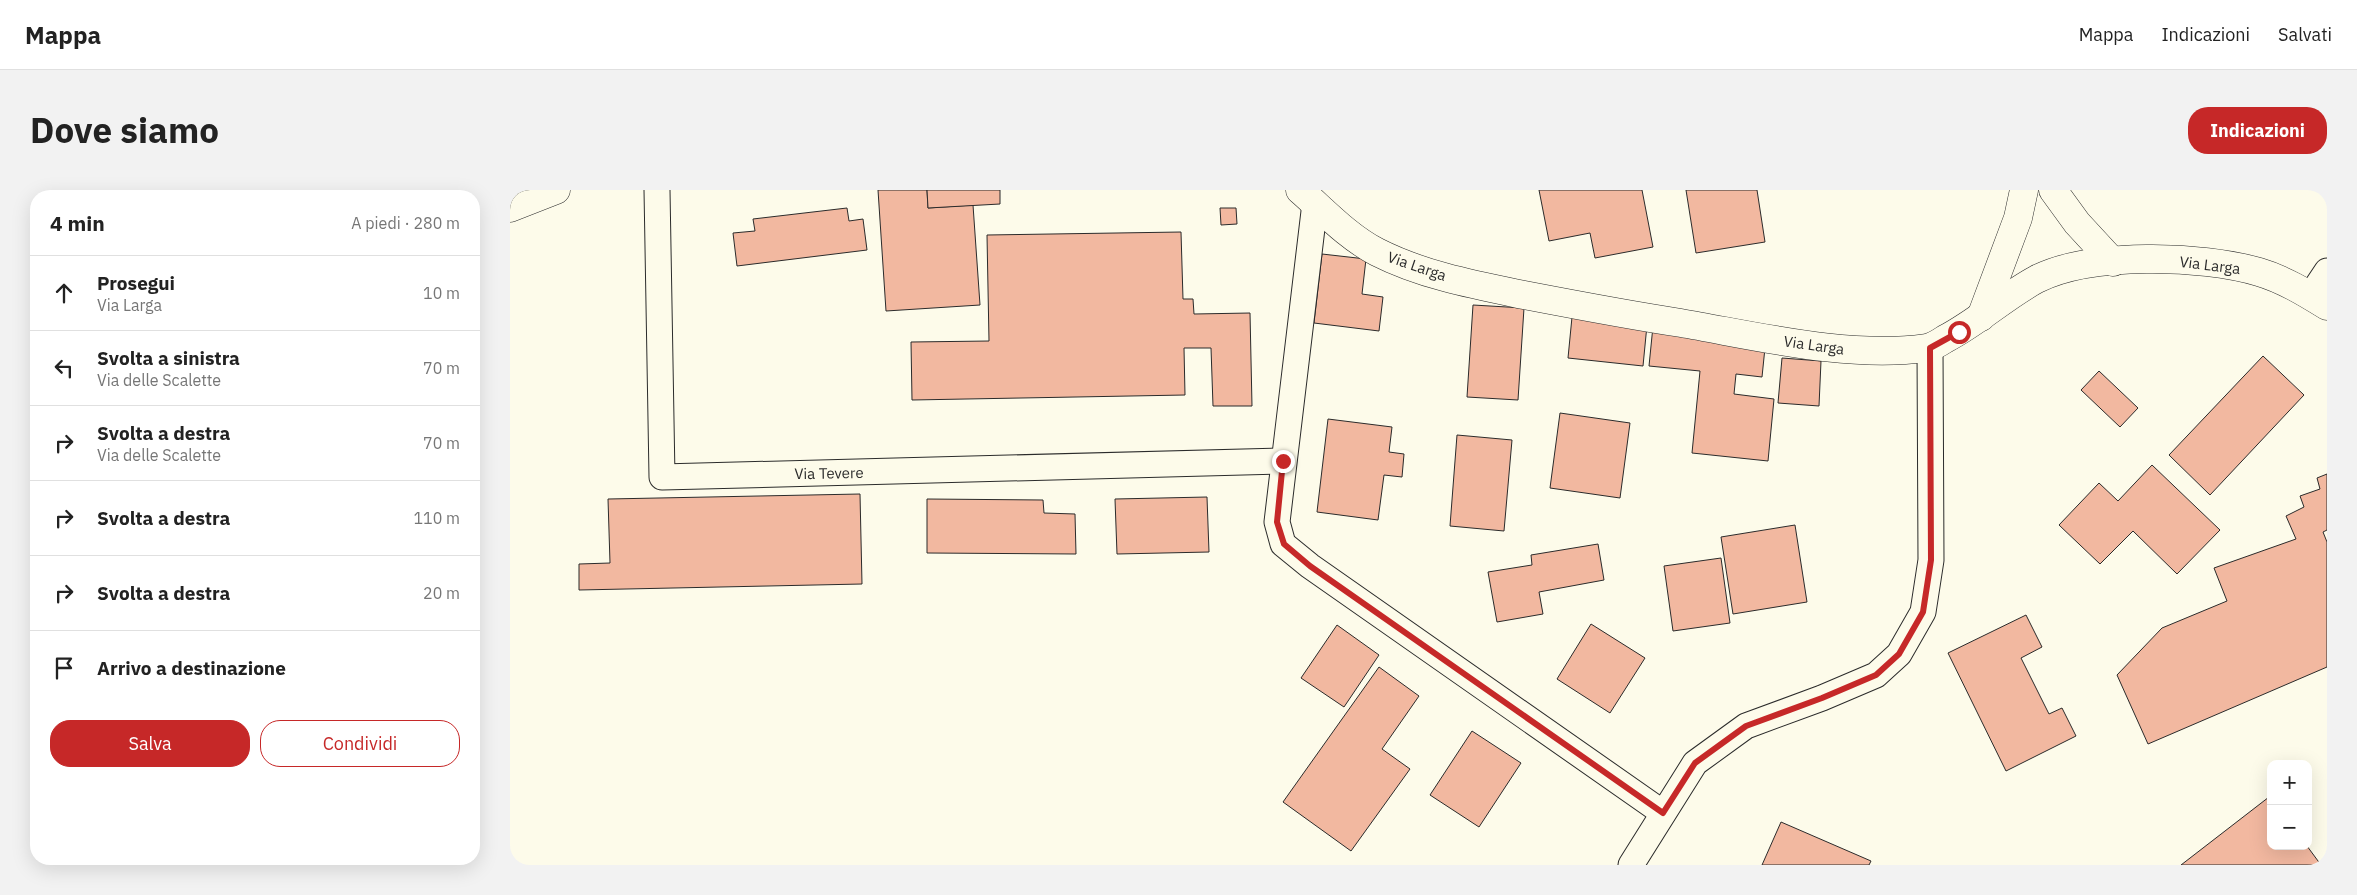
<!DOCTYPE html>
<html lang="it">
<head>
<meta charset="utf-8">
<style>
  :root { --surface:#fff; --page:#f2f2f2; --text:#222; --muted:#767676; --line:#e0e0e0; --accent:#c62828 }
  body { margin:0; font-family:"IBM Plex Sans",sans-serif; background:var(--page); color:var(--text) }
  .controls { position:absolute; right:15px; bottom:15px; display:grid; overflow:hidden; border-radius:10px; box-shadow:0 5px 20px #0002 }
  .controls button { width:45px; height:45px; display:grid; place-items:center; padding:0; border:0; border-bottom:1px solid var(--line); background:var(--surface); color:var(--text); font:25px sans-serif }
  .stop { position:absolute; width:15px; height:15px; margin:-11px; border:4px solid #c62828; border-radius:50%; background:#fff }
  .stop.end { background:#c62828; border-color:#fff; box-shadow:0 1px 5px #0008 }
  .list { margin:0; padding:0; list-style:none }
  h2 { display:flex; justify-content:space-between; align-items:center; height:65px; margin:0; padding:0 20px; font-size:21px }
  h2 small { font-size:16px; font-weight:400; color:var(--muted) }
  .list li { display:grid; grid-template-columns:32px 1fr auto; gap:15px; align-items:center; box-sizing:border-box; height:75px; padding:0 20px; border-top:1px solid var(--line) }
  .list b { display:block; font-size:19px; white-space:nowrap }
  .list p { margin:0; font-size:16px; white-space:nowrap; color:var(--muted) }
  .list em { font-size:16px; font-style:normal; color:var(--muted) }
  .actions { display:flex; gap:10px; padding:15px 20px }
  .actions a { flex:1; padding:11px 0; border:1px solid var(--accent); border-radius:20px; text-align:center; font-size:18px; color:var(--accent) }
  .actions .main { background:var(--accent); color:#fff }
  .icon { flex:none; width:28px; height:28px; fill:none; stroke:currentColor; stroke-width:2; stroke-linecap:round; stroke-linejoin:round }
  .map { position:relative; flex:none; width:1817px; height:675px; overflow:hidden; border-radius:20px }
  header { display:flex; align-items:center; gap:30px; box-sizing:border-box; height:70px; padding:0 25px; background:var(--surface); border-bottom:1px solid var(--line) }
  header strong { font-size:24px }
  nav { display:flex; gap:28px; margin-inline-start:auto; font-size:18px }
  .intro { display:flex; align-items:center; justify-content:space-between; box-sizing:border-box; height:120px; padding:0 30px }
  h1 { margin:0; font-size:35px }
  .button { padding:12px 22px; border-radius:20px; background:var(--accent); color:#fff; font-size:18px; font-weight:700 }
  main { display:flex; gap:30px; padding:0 30px }
  aside { flex:1; background:var(--surface); border-radius:20px; box-shadow:0 5px 20px #0002 }
  .map>svg:first-child { display:block }
  .building { fill:#f2b8a0; stroke:#2b2b2b }
  .lines { fill:none; stroke-linecap:round; stroke-linejoin:round }
  .street-casing { stroke:#2b2b2b; stroke-width:27 }
  .secondary-casing { stroke:#2b2b2b; stroke-width:29 }
  .street { stroke:#fdfbea; stroke-width:25 }
  .secondary { stroke:#fdfbea; stroke-width:28 }
  .route { stroke:#c62828; stroke-width:6 }
  .labels { text-anchor:middle; dominant-baseline:central; stroke-width:4; stroke-linejoin:round; paint-order:stroke }
  .street-label { font-size:15px; fill:#2b2b2b; stroke:#fdfbea }
</style>
</head>
<body>
<header>
<strong>Mappa</strong>
<nav><a>Mappa</a><a>Indicazioni</a><a>Salvati</a></nav>
</header>
<div class="intro"><h1>Dove siamo</h1><a class="button">Indicazioni</a></div>
<main>
<aside>
<h2>4 min<small>A piedi · 280 m</small></h2>
<ul class="list">
<li><svg class="icon" aria-label="ahead" viewBox="0 0 24 24"><path d="M12 20V5M6 11l6-6 6 6"/></svg><div><b>Prosegui</b><p>Via Larga</p></div><em>10 m</em></li>
<li><svg class="icon" aria-label="left" viewBox="0 0 24 24"><path d="M17 20v-9H6M10 6l-5 5 5 5"/></svg><div><b>Svolta a sinistra</b><p>Via delle Scalette</p></div><em>70 m</em></li>
<li><svg class="icon" aria-label="right" viewBox="0 0 24 24"><path d="M7 20v-9h11M14 6l5 5-5 5"/></svg><div><b>Svolta a destra</b><p>Via delle Scalette</p></div><em>70 m</em></li>
<li><svg class="icon" aria-label="right" viewBox="0 0 24 24"><path d="M7 20v-9h11M14 6l5 5-5 5"/></svg><div><b>Svolta a destra</b></div><em>110 m</em></li>
<li><svg class="icon" aria-label="right" viewBox="0 0 24 24"><path d="M7 20v-9h11M14 6l5 5-5 5"/></svg><div><b>Svolta a destra</b></div><em>20 m</em></li>
<li><svg class="icon" aria-label="arrive" viewBox="0 0 24 24"><path d="M6 21V4h12l-3 4 3 4H6"/></svg><div><b>Arrivo a destinazione</b></div></li>
</ul>
<div class="actions"><a class="main">Salva</a><a>Condividi</a></div>
</aside>
<div class="map">
<svg width="1817" height="675" viewBox="0 0 1817 675">
  <rect width="100%" height="100%" fill="#fdfbea"/>
  <!-- building -->
  <g class="building">
    <polygon points="368,0 417,0 418,18 463,15 470,115 376,121"/>
    <polygon points="417,0 490,0 490,14 418,18"/>
    <polygon points="1029,0 1132,0 1143,57 1085,68 1080,43 1039,51"/>
    <polygon points="1176,0 1247,0 1255,52 1186,63"/>
    <polygon points="337,18 339,31 353,29 357,60 227,76 223,43 245,41 243,29"/>
    <polygon points="710,18 726,18 727,34 711,35"/>
    <polygon points="671,42 673,109 683,109 684,124 740,123 742,216 703,216 701,158 674,158 675,205 402,210 401,152 479,151 477,45"/>
    <polygon points="812,64 856,69 852,104 873,107 869,141 804,133"/>
    <polygon points="963,115 1014,118 1008,210 957,207"/>
    <polygon points="1062,127 1137,135 1133,176 1058,168"/>
    <polygon points="1143,136 1256,148 1252,187 1226,184 1224,204 1264,209 1258,271 1182,263 1190,181 1139,176"/>
    <polygon points="1753,166 1794,205 1700,305 1659,265"/>
    <polygon points="1272,168 1311,171 1309,216 1268,213"/>
    <polygon points="1589,181 1628,218 1610,237 1571,200"/>
    <polygon points="1050,223 1120,233 1110,308 1040,298"/>
    <polygon points="818,229 882,237 879,262 894,264 892,287 874,285 868,330 807,322"/>
    <polygon points="947,245 1002,250 994,341 940,336"/>
    <polygon points="1642,275 1710,340 1667,384 1623,341 1590,374 1549,335 1589,293 1608,311"/>
    <polygon points="1817,284 1817,340 1813,342 1817,352 1817,477 1638,554 1607,485 1652,438 1717,411 1704,378 1786,349 1776,326 1794,317 1790,306 1810,299 1807,288"/>
    <polygon points="350,304 352,394 69,400 69,374 100,373 98,309"/>
    <polygon points="697,307 699,362 607,364 605,309"/>
    <polygon points="417,309 533,310 534,323 565,324 566,364 417,363"/>
    <polygon points="1285,335 1297,412 1223,424 1211,347"/>
    <polygon points="1088,354 1094,390 1029,402 1033,424 987,432 978,382 1022,375 1021,365"/>
    <polygon points="1211,368 1220,433 1163,441 1154,376"/>
    <polygon points="1516,425 1532,457 1511,468 1539,524 1552,518 1566,546 1496,581 1438,463"/>
    <polygon points="1081,434 1135,468 1100,523 1047,489"/>
    <polygon points="827,435 869,465 834,517 791,488"/>
    <polygon points="869,477 909,506 872,559 900,579 841,661 773,612"/>
    <polygon points="962,541 1011,573 969,637 920,605"/>
    <polygon points="1759,607 1761,610 1761,656 1797,656 1811,675 1671,675"/>
    <polygon points="1271,632 1361,671 1359,675 1252,675"/>
  </g>
  <g class="lines">
    <!-- street casing -->
    <g class="street-casing">
      <g id="street">
        <polyline points="147,0 152,287 773,271"/>
        <polyline points="805,13 767,332 773,354 800,376 1153,623"/>
        <polyline points="1801,105 1817,81"/>
        <polyline points="1121,675 1185,573 1236,536 1312,508 1366,485 1389,464 1413,422 1421,370 1420,158"/>
      </g>
    </g>
    <!-- secondary casing -->
    <g class="secondary-casing">
      <g id="secondary">
        <path d="M790,0C815,22 838,47 867,62C912,85 965,95 1014,105C1066,115 1118,125 1171,133C1247,146 1339,169 1416,158C1423,157 1429,153 1435,149C1468,132 1495,106 1527,89C1581,62 1691,65 1749,82C1773,89 1796,103 1817,116"/>
        <polyline points="1543,0 1567,33 1603,72"/>
        <polyline points="0,18 46,0"/>
        <polyline points="1471,127 1508,28 1514,0"/>
      </g>
    </g>
    <!-- street -->
    <use href="#street" class="street"/>
    <!-- secondary -->
    <use href="#secondary" class="secondary"/>
  </g>
  <g class="lines">
    <!-- route -->
    <polyline class="route" points="773,271 767,332 774,354 800,376 1153,623 1185,573 1236,536 1312,508 1366,485 1389,464 1413,422 1421,370 1420,158 1449,142"/>
  </g>
  <g class="labels">
    <!-- street labels -->
    <g class="street-label">
      <text transform="translate(1700 75) rotate(7)">Via Larga</text>
      <text transform="translate(907 76) rotate(19)">Via Larga</text>
      <text transform="translate(1304 155) rotate(8)">Via Larga</text>
      <text transform="translate(319 283) rotate(-1)">Via Tevere</text>
    </g>
  </g>
</svg>
<div class="controls">
<button>+</button>
<button>−</button>
</div>
<div class="stop" style="left:1449px;top:142px"></div>
<div class="stop end" style="left:773px;top:271px"></div>
</div>
</main>
</body>
</html>
